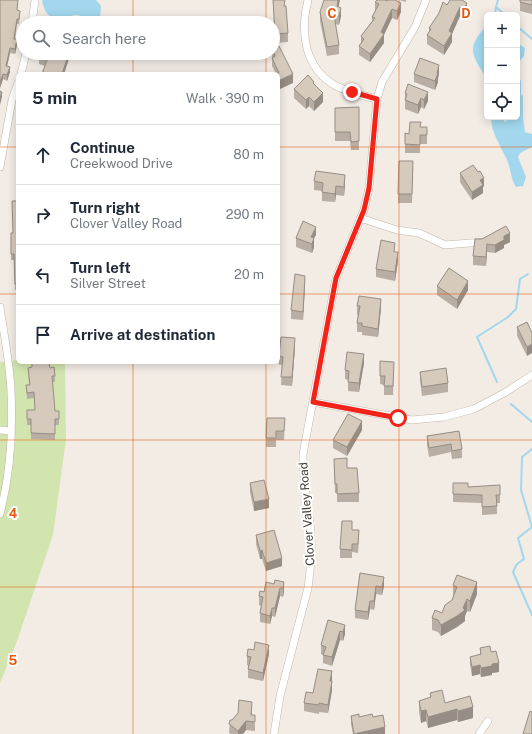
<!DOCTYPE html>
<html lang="en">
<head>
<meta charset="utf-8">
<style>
  :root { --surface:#fff; --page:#f6f6f7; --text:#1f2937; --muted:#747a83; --line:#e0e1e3 }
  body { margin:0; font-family:"Public Sans",sans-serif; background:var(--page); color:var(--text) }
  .controls { position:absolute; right:12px; top:12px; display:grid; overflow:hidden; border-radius:6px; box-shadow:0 2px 10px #0003 }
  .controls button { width:36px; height:36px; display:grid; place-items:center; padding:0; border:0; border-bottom:1px solid var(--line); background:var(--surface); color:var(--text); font:20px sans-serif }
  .stop { position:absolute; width:12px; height:12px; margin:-9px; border:3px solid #f42319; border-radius:50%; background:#fff }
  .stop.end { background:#f42319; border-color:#fff; box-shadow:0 1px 4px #0008 }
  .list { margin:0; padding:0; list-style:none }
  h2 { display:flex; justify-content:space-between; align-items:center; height:52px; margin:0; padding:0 16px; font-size:17px }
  h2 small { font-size:13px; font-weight:400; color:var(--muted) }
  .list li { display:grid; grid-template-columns:26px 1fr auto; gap:12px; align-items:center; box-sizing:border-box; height:60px; padding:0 16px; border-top:1px solid var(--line) }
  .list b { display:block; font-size:15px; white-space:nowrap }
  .list p { margin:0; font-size:13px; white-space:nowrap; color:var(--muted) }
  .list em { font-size:13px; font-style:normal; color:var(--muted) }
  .icon { flex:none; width:22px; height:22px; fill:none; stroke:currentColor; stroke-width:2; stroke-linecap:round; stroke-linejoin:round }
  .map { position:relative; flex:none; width:532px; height:734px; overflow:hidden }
  .search { position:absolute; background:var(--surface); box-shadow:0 2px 10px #0003; left:16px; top:16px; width:264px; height:44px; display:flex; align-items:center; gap:10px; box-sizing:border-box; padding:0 14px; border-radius:22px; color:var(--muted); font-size:15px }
  .panel { position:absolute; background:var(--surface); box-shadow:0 2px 10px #0003; left:16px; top:72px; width:264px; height:292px; border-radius:6px }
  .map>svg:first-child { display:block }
  .green { fill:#d2e5ae }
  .water { fill:#a2d7ee }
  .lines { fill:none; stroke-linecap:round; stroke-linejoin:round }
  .stream { stroke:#a2d7ee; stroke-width:2 }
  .minor-casing { stroke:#c0b6aa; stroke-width:8 }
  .minor { stroke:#fff; stroke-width:7 }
  .wall { fill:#b8aea3 }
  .shaded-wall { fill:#968d84 }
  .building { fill:#d6cabd; stroke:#968d84 }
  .route { stroke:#f42319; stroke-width:5 }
  .grid { fill:none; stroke:#e8590c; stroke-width:1; stroke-opacity:0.55 }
  .labels { text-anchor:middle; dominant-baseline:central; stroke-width:4; stroke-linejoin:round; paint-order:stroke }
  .street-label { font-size:12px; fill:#443c34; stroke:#fff }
  .grid-label { font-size:13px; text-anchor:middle; font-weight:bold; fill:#e8590c; stroke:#fff; stroke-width:4; stroke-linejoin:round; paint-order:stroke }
</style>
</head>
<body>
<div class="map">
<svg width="532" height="734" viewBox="0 0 532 734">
  <rect width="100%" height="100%" fill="#f2ece5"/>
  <!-- green -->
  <polygon class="green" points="18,360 18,362 65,362 66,439 53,535 17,641 0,683 0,362"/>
  <!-- water -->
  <g class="water">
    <path d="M42,0H96L101,6L100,18L95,23H89C85,19 82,15 76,15C72,15 68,18 65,19C52,24 43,11 42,0Z"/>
    <path d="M487,25V80C473,54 464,50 487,25Z"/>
    <polygon points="517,43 525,48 524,56 517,64"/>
    <path d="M517,75L521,81V94L523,96V117L525,132L532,134V147L520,153L518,157L526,177L523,186L516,187C511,180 511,169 507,160C501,146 491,133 491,117H500L504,120L505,123L506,120L508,121V117H517Z"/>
  </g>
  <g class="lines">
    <!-- stream -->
    <g class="stream">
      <polyline points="498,0 496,7 505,15"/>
      <polyline points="495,15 496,7"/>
      <polyline points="517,26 532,39"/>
      <polyline points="497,382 477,337 508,317 516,309 520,279 528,274"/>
      <polyline points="511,404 532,422"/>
      <polyline points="532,449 522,457 521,490 532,527 518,538 524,559 517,564 513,572 532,615"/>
    </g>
    <!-- minor casing -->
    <g class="minor-casing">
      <g id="minor">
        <path d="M308,0C300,32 304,68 336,86C349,92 363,96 377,99"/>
        <polyline points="32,23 35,0"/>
        <polyline points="21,74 26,53"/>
        <polyline points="0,167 12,100 18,83"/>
        <polyline points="360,218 397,230 419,233 445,245 483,242"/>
        <path d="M0,307C4,335 10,364 11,392C13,432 10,475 0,514"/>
        <polyline points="313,402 412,420 444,417 474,409 506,392 532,375"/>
        <polyline points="0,430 10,431"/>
        <path d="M274,734L280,696L308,588C311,566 313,546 310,524C307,500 303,478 303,454L336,278L364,210L369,188L377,99L382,82L415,27L426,0"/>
        <polyline points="479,734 488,721"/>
      </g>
    </g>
    <!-- minor -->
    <use href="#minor" class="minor"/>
  </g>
  <!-- wall -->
  <g class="wall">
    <polygon points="0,0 18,10 20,16 19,24 17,24 15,39 17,45 15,54 10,53 7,66 10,72 7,81 3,79 0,88"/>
    <polygon points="273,0 285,6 288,33 288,42 275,43"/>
    <polygon points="399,0 406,0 406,2"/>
    <polygon points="462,0 467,11 464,18 460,16 452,33 452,42 444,55 427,44 427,35 429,33 429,28 447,5"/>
    <polygon points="532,0 532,14 520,11 520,2"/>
    <polygon points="375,2 401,12 397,20 392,18 384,34 384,43 370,62 359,55 359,46 361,43 361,36 372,21 372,17 375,11"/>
    <polygon points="339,7 341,16 339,25 335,24 339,45 339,54 327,56 320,21 320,12"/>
    <polygon points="273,49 293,83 278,74 276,74 272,66 272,53 273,53"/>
    <polygon points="40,53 74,53 74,55 70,55 64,74 42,74 45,66 39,64 39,58"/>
    <polygon points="414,74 439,74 438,78 438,82 435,90 414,82"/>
    <polygon points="314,84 323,102 314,111 309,106 306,109 294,98 294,89"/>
    <polygon points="405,93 428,101 424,109 421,107 418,114 405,109"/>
    <polygon points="359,107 359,150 351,150 350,141 335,141 335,108"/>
    <polygon points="420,127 427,127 427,144 420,144 420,153 405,153 405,133 409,134"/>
    <polygon points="18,160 18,176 17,175"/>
    <polygon points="413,161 412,203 398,203 398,194"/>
    <polygon points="460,173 484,186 483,187 483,193 472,200 460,182"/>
    <polygon points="314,181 345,184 344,196 336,195 335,202 322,201 322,191 314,190"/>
    <polygon points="18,196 18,289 15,290 14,260 11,260 11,233 13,233"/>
    <polygon points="316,235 314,238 314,247 312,253 296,247 296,238"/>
    <polygon points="475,239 510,242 504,245 504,248 495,253 487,252 486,266 473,265 473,256"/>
    <polygon points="395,252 398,261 395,281 376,277 376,269"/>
    <polygon points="305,284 303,320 291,319 291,310"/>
    <polygon points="437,286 468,290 457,309 437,295"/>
    <polygon points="357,306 381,308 378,337 362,335 362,332 357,332 357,323 358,315 357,315"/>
    <polygon points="527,322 527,356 517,336 517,327"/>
    <polygon points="295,347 292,386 281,385 282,365 279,365 279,356"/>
    <polygon points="32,362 49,362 50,368 55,376 55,382 52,382 55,411 59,411 59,425 55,425 55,440 31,439 31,425 27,425 27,410 35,410 34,398 27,399 26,385 29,385 28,368 32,367"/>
    <polygon points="364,363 359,392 348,391 348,380 345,379 345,370"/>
    <polygon points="394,370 393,395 384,395 384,385 380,384 380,376"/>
    <polygon points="420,372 448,383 448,392 422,396 420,380"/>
    <polygon points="267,418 285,418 284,440 276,440 276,447 266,447"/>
    <polygon points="362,430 347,456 333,448 333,440"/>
    <polygon points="459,431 462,449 462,458 452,459 451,452 429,457 427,445 427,436"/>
    <polygon points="334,459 359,493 359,502 337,502 337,493 335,493"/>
    <polygon points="250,483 269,508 254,511 250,492"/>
    <polygon points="453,483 500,495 500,503 497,503 497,514 482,515 482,503 453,502"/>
    <polygon points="352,530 359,539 358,553 352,552 352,558 340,558 340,549"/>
    <polygon points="256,535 282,566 266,571 262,559 260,559 256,544"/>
    <polygon points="360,573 384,586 382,595 376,594 374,610 370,609 368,620 355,618 355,610"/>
    <polygon points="284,582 284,591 283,597 280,596 275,617 272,616 270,624 260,622 260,613 261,606 259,605 259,596 274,584"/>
    <polygon points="453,585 477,594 470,612 467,611 465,616 465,621 457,627 441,636 438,632 432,630 432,618 442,613 452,600 453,597"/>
    <polygon points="328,620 345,634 343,641 340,640 332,666 323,663 323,655 321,654 321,645"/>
    <polygon points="480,648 491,652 499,672 492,673 492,675 481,677 480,674 472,676 470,665 470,657 480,655"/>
    <polygon points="269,654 263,681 248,678 248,669 249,666 247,665 247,656"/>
    <polygon points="332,681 332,690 328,713 319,712 319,714 304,711 304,703 313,693"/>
    <polygon points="430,693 445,703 473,718 458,722 457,720 428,728 426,721 421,723 419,712 419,701 430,698"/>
    <polygon points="252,710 252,715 255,724 255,731 246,730 243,734 231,734 229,733 230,720 232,720"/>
    <polygon points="351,716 373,717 385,734 353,734 351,724"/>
  </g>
  <!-- shaded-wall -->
  <g class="shaded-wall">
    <polygon points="338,0 340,0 337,15 337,6"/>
    <polygon points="401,3 401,12 397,20 397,11"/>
    <polygon points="467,3 467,11 464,18 464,9"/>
    <polygon points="460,7 460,16 452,34 452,42 444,55 444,46 449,31"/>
    <polygon points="341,8 341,16 339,25 339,16"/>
    <polygon points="392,9 392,18 384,35 384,34 384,43 370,62 370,54"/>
    <polygon points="17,39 17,45 15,54 15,49"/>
    <polygon points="10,48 10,53 6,71 6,66"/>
    <polygon points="69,53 70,53 70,55 64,74 62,74"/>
    <polygon points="439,65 439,74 438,78 438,82 435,90 435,81"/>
    <polygon points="10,67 10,72 7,81 7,75"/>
    <polygon points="3,74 3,79 0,88 0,83"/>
    <polygon points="293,74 293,83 278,90 278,81"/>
    <polygon points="2,92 2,97 0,105 0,99"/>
    <polygon points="428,92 428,101 424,109 424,100"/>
    <polygon points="323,93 323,102 314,111 314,102"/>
    <polygon points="309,97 309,106 306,109 306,100"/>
    <polygon points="421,98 421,107 418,114 418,105"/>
    <polygon points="345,175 345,184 344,196 344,187"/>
    <polygon points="484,178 484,186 483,187 483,193 472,200 472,192 480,180"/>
    <polygon points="336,186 336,195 335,202 335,194"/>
    <polygon points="316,227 316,235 314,238 314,247 312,253 311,237"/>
    <polygon points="510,233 510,242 504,245 504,248 495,253 495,245 504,236"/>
    <polygon points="487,244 487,252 486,266 486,257"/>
    <polygon points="398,252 398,261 395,281 395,272"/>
    <polygon points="305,276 305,284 303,320 303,312"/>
    <polygon points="468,281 468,290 457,309 457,300"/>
    <polygon points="381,299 381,308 378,337 378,329"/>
    <polygon points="295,338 295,347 292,386 292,377"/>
    <polygon points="532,344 532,353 527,356 527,347"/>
    <polygon points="364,354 364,363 359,392 359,383"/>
    <polygon points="362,421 362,430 347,456 347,447"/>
    <polygon points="269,499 269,508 254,511 254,502"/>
    <polygon points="262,550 262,559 260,559 260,551"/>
    <polygon points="282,558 282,566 266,571 266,563"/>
    <polygon points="384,577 384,586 382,595 382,587"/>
    <polygon points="284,582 284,591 283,597 283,588"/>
    <polygon points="477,582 477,594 470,612 470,601"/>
    <polygon points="376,586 376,594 374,610 374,601"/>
    <polygon points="280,588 280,596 275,617 275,608"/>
    <polygon points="467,599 467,611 465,616 465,621 457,627 441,636 441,625 463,608"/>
    <polygon points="370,601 370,609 368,620 368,612"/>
    <polygon points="272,608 272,616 270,624 270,616"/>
    <polygon points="345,625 345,634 343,641 343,632"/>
    <polygon points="340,631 340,640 332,666 332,657"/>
    <polygon points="269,645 269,654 263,681 263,673"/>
    <polygon points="499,663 499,672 492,673 492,675 481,677 481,668 492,664"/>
    <polygon points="480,665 480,674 472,676 472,667"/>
    <polygon points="332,671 332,680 330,689 330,681"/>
    <polygon points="332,681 332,690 328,713 328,705"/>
    <polygon points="473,707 473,718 458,722 458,711"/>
    <polygon points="457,709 457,720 428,728 428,717"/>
    <polygon points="426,710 426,721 421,723 421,711"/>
    <polygon points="246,721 246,730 243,734 238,734 238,731"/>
    <polygon points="385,727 385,734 354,734"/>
  </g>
  <!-- building -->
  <g class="building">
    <polygon points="0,0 18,0 17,10 20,11 19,19 17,19 14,39 17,39 15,49 10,48 6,66 10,67 7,75 3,74 0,83"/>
    <polygon points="273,0 285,0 284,6 286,6 288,33 275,34"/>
    <polygon points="324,0 338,0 337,6 341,8 339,16 334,15 339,45 327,47 320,12"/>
    <polygon points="377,0 385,0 387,1 387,0 395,0 401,3 397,11 392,9 381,32 384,34 370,54 359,46 364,39 361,36 375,18 372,17 379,4 375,2"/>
    <polygon points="450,0 462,0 467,3 464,9 460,7 449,31 452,33 444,46 427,35 431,29 429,28 439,13 443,2 447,5"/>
    <polygon points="520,0 532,0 532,5 520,2"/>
    <polygon points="279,46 293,74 278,81 278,74 277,74 279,73 272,58 275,56 273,51 273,49"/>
    <polygon points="40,53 69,53 62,74 42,74 47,60 39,58"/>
    <polygon points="420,58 439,65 437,73 438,73 435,81 414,74"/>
    <polygon points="308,75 314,82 313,83 323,93 314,102 309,97 306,100 294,89"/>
    <polygon points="408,84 428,92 424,100 421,98 418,105 405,100 407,94 405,93"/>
    <polygon points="0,91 2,92 0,99"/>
    <polygon points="359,107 359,141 351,142 350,132 335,132 335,108"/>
    <polygon points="410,122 421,122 420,127 427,127 427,135 420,135 420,145 405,144 405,133 409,134"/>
    <polygon points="18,160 18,170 17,170"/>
    <polygon points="399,161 413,161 412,194 398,194"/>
    <polygon points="473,165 478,172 480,171 484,178 480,180 483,185 472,192 460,173"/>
    <polygon points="316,171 345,175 344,187 336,186 335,194 322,192 323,183 314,181"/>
    <polygon points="18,196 18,283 15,284 14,254 11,254 11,233 13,233 12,201 18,201"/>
    <polygon points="303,221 316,227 311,237 314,238 312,244 296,238"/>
    <polygon points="506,226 510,233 504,236 504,240 495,245 487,244 486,257 473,256 475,239 482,239"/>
    <polygon points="381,240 395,243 394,252 398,252 395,272 376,269"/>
    <polygon points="449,268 468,281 457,300 437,286"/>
    <polygon points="295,274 305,276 303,312 291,310"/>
    <polygon points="359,296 381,299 378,329 362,326 362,323 357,323 360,306 357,306"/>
    <polygon points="527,322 532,333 532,344 527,347 517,327"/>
    <polygon points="281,337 295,338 292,377 281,377 283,357 279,356"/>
    <polygon points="347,352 364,354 359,383 348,382 349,371 345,370"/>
    <polygon points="380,361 394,362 393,386 384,386 385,376 380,376"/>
    <polygon points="32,362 49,362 50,368 54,367 55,376 52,376 55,411 59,411 59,419 55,419 55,434 31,433 31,419 27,419 27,410 35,410 34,392 27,393 26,385 30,385 28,368 32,367"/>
    <polygon points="446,368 448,383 422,387 420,372"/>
    <polygon points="348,414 362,421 347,447 333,440"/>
    <polygon points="267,418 285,418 284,431 276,431 276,438 266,438"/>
    <polygon points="459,431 462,449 452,451 451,444 429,448 427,436"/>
    <polygon points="347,458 347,468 357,468 359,493 337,494 337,484 335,484 334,459"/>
    <polygon points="264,480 269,499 254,502 250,483"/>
    <polygon points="453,483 468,483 468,487 500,485 500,495 496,495 497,506 482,507 482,495 453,494"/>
    <polygon points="342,521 352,521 352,530 359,530 358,544 352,544 352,550 340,549"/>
    <polygon points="274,530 282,558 266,563 262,550 260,551 256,535"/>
    <polygon points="360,573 384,577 382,587 376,586 374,601 370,601 368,612 355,610"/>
    <polygon points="457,575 477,582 470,601 467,599 463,608 465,610 457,616 441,625 438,620 432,618 435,610 442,613 445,605 452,600 457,587 453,585"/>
    <polygon points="275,580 284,582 283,588 280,588 275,608 272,608 270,616 260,613 263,597 259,596 260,591 264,592 266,582 274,584"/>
    <polygon points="328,620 345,625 343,632 340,631 332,657 323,655 326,647 321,645"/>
    <polygon points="255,642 269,645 263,673 248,669 251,657 247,656 248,649 254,650"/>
    <polygon points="490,646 491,652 496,651 499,663 492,664 492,666 481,668 480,665 472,667 470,657 481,654 480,648"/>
    <polygon points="318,669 332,671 330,681 332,681 328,705 319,703 319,705 304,703 306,692 313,693"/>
    <polygon points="442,690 445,703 470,696 473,707 458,711 457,709 428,717 426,710 421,711 419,701 431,697 430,693"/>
    <polygon points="239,700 252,702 251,715 255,715 255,722 246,721 238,731 229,724 230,720 232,720 238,713"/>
    <polygon points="530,711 532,712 532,734 523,734"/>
    <polygon points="359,714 359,717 372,714 373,717 383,715 385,727 354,734 351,716"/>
  </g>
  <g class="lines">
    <!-- route -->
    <polyline class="route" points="352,92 377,99 369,188 364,210 336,278 313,402 398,418"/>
  </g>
  <!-- grid -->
  <path class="grid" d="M133,0V23M266,0V23M399,0V734M133,53V74M266,53V74M0,147H18M278,147H532M0,294H18M278,294H532M133,362V734M266,362V734M0,440H532M0,587H532"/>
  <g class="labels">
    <!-- street labels -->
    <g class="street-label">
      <text transform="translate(307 514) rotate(-94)">Clover Valley Road</text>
    </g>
  </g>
  <g class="grid-label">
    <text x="332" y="18">C</text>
    <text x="466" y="18">D</text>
    <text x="13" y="518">4</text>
    <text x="13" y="665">5</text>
  </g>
</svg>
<div class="controls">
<button>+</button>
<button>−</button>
<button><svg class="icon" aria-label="locate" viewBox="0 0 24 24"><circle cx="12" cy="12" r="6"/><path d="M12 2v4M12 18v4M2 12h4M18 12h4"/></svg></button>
</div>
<div class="stop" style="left:398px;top:418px"></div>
<div class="stop end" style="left:352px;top:92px"></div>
<div class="search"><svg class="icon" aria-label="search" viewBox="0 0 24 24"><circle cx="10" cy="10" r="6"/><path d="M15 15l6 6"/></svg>Search here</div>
<section class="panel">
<h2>5 min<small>Walk · 390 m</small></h2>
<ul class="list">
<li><svg class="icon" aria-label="ahead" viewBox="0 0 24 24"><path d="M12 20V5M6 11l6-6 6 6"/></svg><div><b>Continue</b><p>Creekwood Drive</p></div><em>80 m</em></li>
<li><svg class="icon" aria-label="right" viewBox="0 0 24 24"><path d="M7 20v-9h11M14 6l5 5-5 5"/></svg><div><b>Turn right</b><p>Clover Valley Road</p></div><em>290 m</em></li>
<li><svg class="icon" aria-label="left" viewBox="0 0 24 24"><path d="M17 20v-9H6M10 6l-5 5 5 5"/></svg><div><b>Turn left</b><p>Silver Street</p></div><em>20 m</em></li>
<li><svg class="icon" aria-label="arrive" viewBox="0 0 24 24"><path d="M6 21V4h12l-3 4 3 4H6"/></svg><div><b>Arrive at destination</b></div></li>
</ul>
</section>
</div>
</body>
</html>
